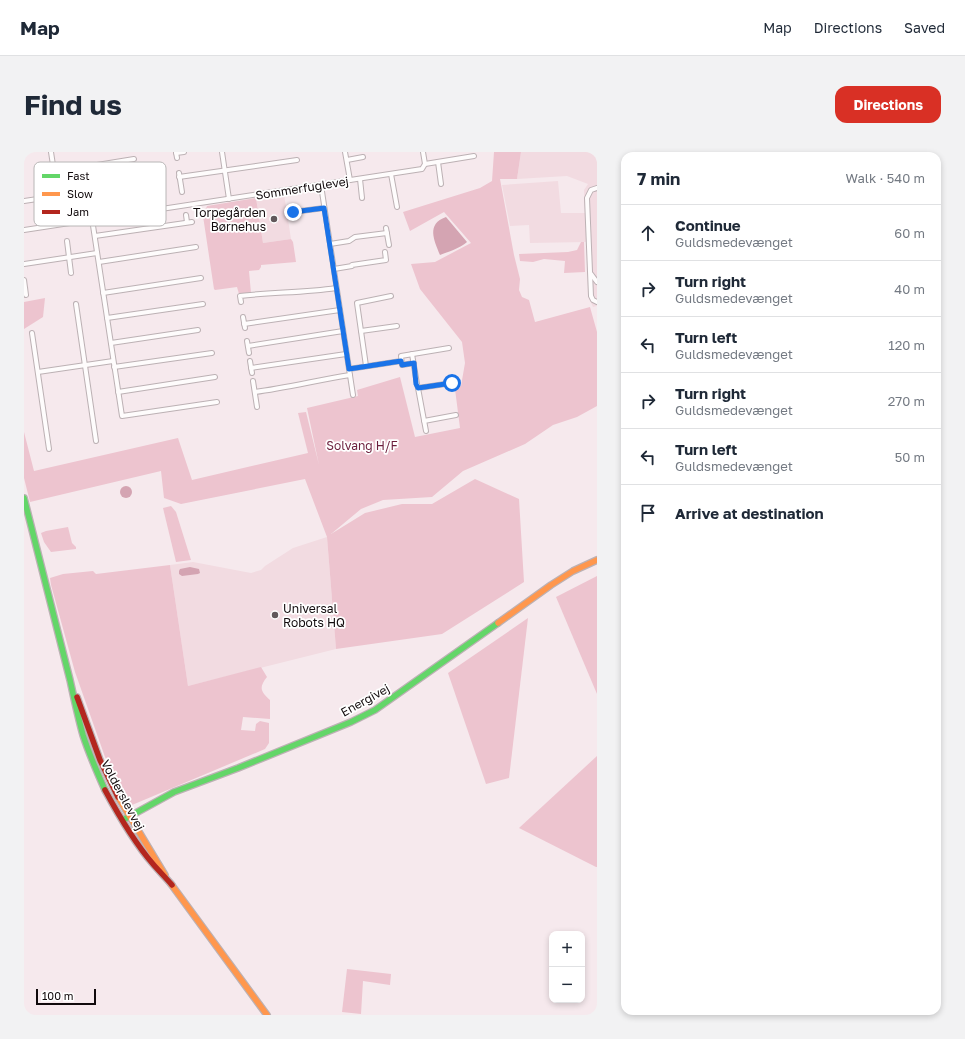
<!DOCTYPE html>
<html lang="en">
<head>
<meta charset="utf-8">
<style>
  :root { --surface:#fff; --page:#f2f2f3; --text:#1f2937; --muted:#747a83; --line:#e0e1e3; --accent:#d93025 }
  body { margin:0; font-family:"Golos Text",sans-serif; background:var(--page); color:var(--text) }
  .controls { position:absolute; right:12px; bottom:12px; display:grid; overflow:hidden; border-radius:8px; box-shadow:0 2px 6px #0003 }
  .controls button { width:36px; height:36px; display:grid; place-items:center; padding:0; border:0; border-bottom:1px solid var(--line); background:var(--surface); color:var(--text); font:20px sans-serif }
  .scale { position:absolute; left:12px; bottom:10px; width:60px; box-sizing:border-box; padding-left:4px; border:2px solid #110a0c; border-top:0; font-size:11px; line-height:14px; white-space:nowrap; color:#110a0c; -webkit-text-stroke:3px #fff; paint-order:stroke }
  .stop { position:absolute; width:12px; height:12px; margin:-9px; border:3px solid #1a73e8; border-radius:50%; background:#fff }
  .stop.end { background:#1a73e8; border-color:#fff; box-shadow:0 1px 4px #0008 }
  .list { margin:0; padding:0; list-style:none }
  h2 { display:flex; justify-content:space-between; align-items:center; height:52px; margin:0; padding:0 16px; font-size:17px }
  h2 small { font-size:13px; font-weight:400; color:var(--muted) }
  .list li { display:grid; grid-template-columns:26px 1fr auto; gap:12px; align-items:center; box-sizing:border-box; height:56px; padding:0 16px; border-top:1px solid var(--line) }
  .list b { display:block; font-size:15px; white-space:nowrap }
  .list p { margin:0; font-size:13px; white-space:nowrap; color:var(--muted) }
  .list em { font-size:13px; font-style:normal; color:var(--muted) }
  .icon { flex:none; width:22px; height:22px; fill:none; stroke:currentColor; stroke-width:2; stroke-linecap:round; stroke-linejoin:round }
  .map { position:relative; flex:none; width:573px; height:863px; overflow:hidden; border-radius:12px }
  header { display:flex; align-items:center; gap:24px; box-sizing:border-box; height:56px; padding:0 20px; background:var(--surface); border-bottom:1px solid var(--line) }
  header strong { font-size:19px }
  nav { display:flex; gap:22px; margin-inline-start:auto; font-size:14px }
  .intro { display:flex; align-items:center; justify-content:space-between; box-sizing:border-box; height:96px; padding:0 24px }
  h1 { margin:0; font-size:28px }
  .button { padding:10px 18px; border-radius:12px; background:var(--accent); color:#fff; font-size:14px; font-weight:700 }
  main { display:flex; gap:24px; padding:0 24px }
  aside { flex:1; background:var(--surface); border-radius:12px; box-shadow:0 2px 6px #0003 }
  .map>svg:first-child { display:block }
  .built { fill:#f2dbe1 }
  .green { fill:#edc4cf }
  .water { fill:#d4a4b2 }
  .lines { fill:none; stroke-linecap:round; stroke-linejoin:round }
  .street-casing { stroke:#bcb1b4; stroke-width:6 }
  .fast-casing { stroke:#bcb1b4; stroke-width:8 }
  .slow-casing { stroke:#bcb1b4; stroke-width:8 }
  .jam-casing { stroke:#bcb1b4; stroke-width:8 }
  .street { stroke:#fefcfc; stroke-width:4 }
  .fast { stroke:#63d668; stroke-width:5.5 }
  .slow { stroke:#ff974d; stroke-width:5.5 }
  .jam { stroke:#b3261e; stroke-width:5.5 }
  .route { stroke:#1a73e8; stroke-width:5 }
  .poi-dot { fill:#61585b; stroke:#fff; stroke-width:1.5 }
  .labels { text-anchor:middle; dominant-baseline:central; stroke-width:3.5; stroke-linejoin:round; paint-order:stroke }
  .street-label { font-size:12px; fill:#110a0c; stroke:#fff }
  .poi-label { font-size:12px; fill:#110a0c; stroke:#fff; text-anchor:end }
  .park-label { font-size:12px; fill:#6c1f3d; stroke:#fff }
  .key { fill:#fff; stroke:#b8b6b6; stroke-width:1 }
  .key-label { font-size:11px; fill:#110a0c }
</style>
</head>
<body>
<header>
<strong>Map</strong>
<nav><a>Map</a><a>Directions</a><a>Saved</a></nav>
</header>
<div class="intro"><h1>Find us</h1><a class="button">Directions</a></div>
<main>
<div class="map">
<svg width="573" height="863" viewBox="0 0 573 863">
  <rect width="100%" height="100%" fill="#f6e9ed"/>
  <!-- built -->
  <g class="built">
    <polygon points="497,0 573,0 573,154 569,155 564,144 563,90 506,91 505,73 486,74 478,33 534,29 537,61 561,61 560,38 564,32 543,24 493,27"/>
    <polygon points="260,42 267,87 239,91 232,46"/>
    <polygon points="303,385 312,497 164,534 146,413 169,410 227,421 237,418 241,414 269,396"/>
  </g>
  <!-- green -->
  <g class="green">
    <polygon points="470,0 497,0 493,27 476,27 490,103 496,127 495,138 498,145 505,148 511,170 566,155 573,180 573,254 553,265 529,273 501,292 439,319 408,345 359,348 337,357 307,382 341,361 378,352 408,352 451,327 495,347 500,430 418,482 312,497 303,385 281,327 157,352 140,346 137,319 6,350 0,326 0,280 10,319 154,286 168,328 284,301 274,261 282,260 295,313 283,256 334,244 333,238 376,225 391,285 436,276 431,237 437,234 441,211 438,190 396,137 387,112 411,110 447,91 420,60 386,79 379,60 456,36 468,29"/>
    <polygon points="232,46 239,91 267,87 269,90 272,110 237,113 237,115 235,118 225,119 227,141 215,142 213,135 191,138 190,137 179,64 183,54"/>
    <polygon points="557,90 560,90 561,120 540,121 541,109 520,107 509,110 496,109 495,102 544,100 553,98"/>
    <polygon points="21,146 19,165 0,177 0,150"/>
    <polygon points="147,354 152,360 167,408 152,410 139,356"/>
    <polygon points="44,375 48,391 52,395 52,397 27,400 20,390 17,381 22,379"/>
    <path d="M146,413L164,534L237,515L243,525C235,535 236,539 246,548V567L219,565L217,578L231,579L232,572L236,569L245,571V591L241,597L108,653L106,650L94,627L81,605L51,520L27,433L26,426L39,422L69,419L72,422Z"/>
    <polygon points="573,424 573,542 532,445"/>
    <polygon points="504,466 485,626 462,632 424,521"/>
    <polygon points="573,604 573,715 572,715 495,676"/>
    <polygon points="323,817 367,822 366,833 339,829 337,862 318,860"/>
  </g>
  <!-- water -->
  <g class="water">
    <path d="M422,65L443,90C436,96 424,100 416,103C410,88 402,72 422,65Z"/>
    <circle cx="102" cy="340" r="6"/>
    <polygon points="166,415 175,417 176,421 174,422 158,424 155,422 155,419 156,417"/>
  </g>
  <g class="lines">
    <!-- street casing -->
    <g class="street-casing">
      <g id="street">
        <polyline points="27,0 38,72"/>
        <polyline points="152,0 153,6"/>
        <polyline points="198,0 205,47"/>
        <polyline points="321,0 326,28"/>
        <polyline points="399,0 401,12"/>
        <polyline points="152,1 160,0"/>
        <polyline points="323,8 339,5"/>
        <polyline points="414,10 417,32"/>
        <polyline points="30,20 110,7"/>
        <polyline points="155,21 158,40"/>
        <polyline points="367,22 373,55"/>
        <polyline points="155,25 273,8"/>
        <polyline points="336,27 338,46"/>
        <polyline points="297,33 329,243"/>
        <polyline points="573,36 567,38 563,46 567,144 569,148 573,150"/>
        <polyline points="0,49 119,31"/>
        <polyline points="269,60 300,56"/>
        <polyline points="162,63 163,70"/>
        <polyline points="68,67 98,264 193,250"/>
        <polyline points="362,76 365,93"/>
        <polyline points="0,78 398,17 401,12 450,4"/>
        <polyline points="71,84 168,70"/>
        <polyline points="43,89 47,121"/>
        <polyline points="306,92 325,89 331,85 363,81"/>
        <polyline points="75,110 172,95"/>
        <polyline points="0,112 73,101"/>
        <polyline points="310,117 328,114 328,113 362,108 361,100"/>
        <polyline points="567,122 573,130"/>
        <polyline points="0,128 2,143"/>
        <polyline points="79,141 177,126"/>
        <path d="M217,150L216,144C248,140 280,141 312,136"/>
        <polyline points="52,152 72,289"/>
        <polyline points="219,165 221,176"/>
        <polyline points="83,166 179,152"/>
        <polyline points="220,172 316,158"/>
        <polyline points="337,179 373,174"/>
        <polyline points="8,181 25,297"/>
        <polyline points="223,189 225,201"/>
        <polyline points="87,191 174,178"/>
        <polyline points="224,194 319,179"/>
        <polyline points="388,202 393,232 394,236 402,279"/>
        <polyline points="226,209 228,221"/>
        <polyline points="390,211 378,213 377,204 425,196"/>
        <polyline points="342,214 333,151 367,144"/>
        <polyline points="90,215 188,201"/>
        <polyline points="227,216 322,202"/>
        <polyline points="325,217 377,209"/>
        <polyline points="14,220 89,209"/>
        <polyline points="229,229 233,255"/>
        <polyline points="394,236 428,231"/>
        <polyline points="94,240 191,225"/>
        <path d="M231,240C262,236 294,228 326,223"/>
        <polyline points="400,269 432,263"/>
      </g>
    </g>
    <!-- fast casing -->
    <g class="fast-casing">
      <g id="fast">
        <path d="M0,346L46,528C50,546 54,565 59,583C65,602 73,620 81,638"/>
        <polyline points="99,668 150,640 214,616 327,570 351,558 474,471"/>
      </g>
    </g>
    <!-- slow casing -->
    <g class="slow-casing">
      <g id="slow">
        <polyline points="474,471 527,433 549,419 573,408"/>
        <polyline points="94,645 141,723"/>
        <polyline points="147,732 243,863"/>
      </g>
    </g>
    <!-- jam casing -->
    <g class="jam-casing">
      <g id="jam">
        <polyline points="53,545 76,608 94,645"/>
        <path d="M81,638C95,664 110,690 129,712C135,719 142,726 148,733"/>
      </g>
    </g>
    <!-- street -->
    <use href="#street" class="street"/>
    <!-- fast -->
    <use href="#fast" class="fast"/>
    <!-- slow -->
    <use href="#slow" class="slow"/>
    <!-- jam -->
    <use href="#jam" class="jam"/>
  </g>
  <g class="lines">
    <!-- route -->
    <polyline class="route" points="269,60 300,56 325,217 377,209 378,213 390,211 392,232 394,236 428,231"/>
  </g>
  <!-- markers -->
  <g class="poi-dot">
    <circle cx="250" cy="67" r="4"/>
    <circle cx="251" cy="463" r="4"/>
  </g>
  <g class="labels">
    <!-- street labels -->
    <g class="street-label">
      <text transform="translate(278 36) rotate(-9)">Sommerfuglevej</text>
      <text transform="translate(341 548) rotate(-29)">Energivej</text>
      <text transform="translate(99 643) rotate(62)">Volderslevvej</text>
    </g>
    <!-- poi labels -->
    <g class="poi-label">
      <text x="242" y="60">Torpegården<tspan x="242" dy="14">Børnehus</tspan></text>
      <text x="259" y="456" text-anchor="start">Universal<tspan x="259" dy="14">Robots HQ</tspan></text>
    </g>
    <!-- park labels -->
    <g class="park-label">
      <text x="338" y="293">Solvang H/F</text>
    </g>
  </g>
  <!-- legend -->
  <rect x="10" y="10" width="132" height="64" rx="6" class="key"/>
  <rect x="18" y="22" width="18" height="4" fill="#63d668"/>
  <rect x="18" y="40" width="18" height="4" fill="#ff974d"/>
  <rect x="18" y="58" width="18" height="4" fill="#b3261e"/>
  <g class="key-label">
    <text x="43" y="28">Fast</text>
    <text x="43" y="46">Slow</text>
    <text x="43" y="64">Jam</text>
  </g>
</svg>
<div class="controls">
<button>+</button>
<button>−</button>
</div>
<div class="scale">100 m</div>
<div class="stop" style="left:428px;top:231px"></div>
<div class="stop end" style="left:269px;top:60px"></div>
</div>
<aside>
<h2>7 min<small>Walk · 540 m</small></h2>
<ul class="list">
<li><svg class="icon" aria-label="ahead" viewBox="0 0 24 24"><path d="M12 20V5M6 11l6-6 6 6"/></svg><div><b>Continue</b><p>Guldsmedevænget</p></div><em>60 m</em></li>
<li><svg class="icon" aria-label="right" viewBox="0 0 24 24"><path d="M7 20v-9h11M14 6l5 5-5 5"/></svg><div><b>Turn right</b><p>Guldsmedevænget</p></div><em>40 m</em></li>
<li><svg class="icon" aria-label="left" viewBox="0 0 24 24"><path d="M17 20v-9H6M10 6l-5 5 5 5"/></svg><div><b>Turn left</b><p>Guldsmedevænget</p></div><em>120 m</em></li>
<li><svg class="icon" aria-label="right" viewBox="0 0 24 24"><path d="M7 20v-9h11M14 6l5 5-5 5"/></svg><div><b>Turn right</b><p>Guldsmedevænget</p></div><em>270 m</em></li>
<li><svg class="icon" aria-label="left" viewBox="0 0 24 24"><path d="M17 20v-9H6M10 6l-5 5 5 5"/></svg><div><b>Turn left</b><p>Guldsmedevænget</p></div><em>50 m</em></li>
<li><svg class="icon" aria-label="arrive" viewBox="0 0 24 24"><path d="M6 21V4h12l-3 4 3 4H6"/></svg><div><b>Arrive at destination</b></div></li>
</ul>
</aside>
</main>
</body>
</html>
